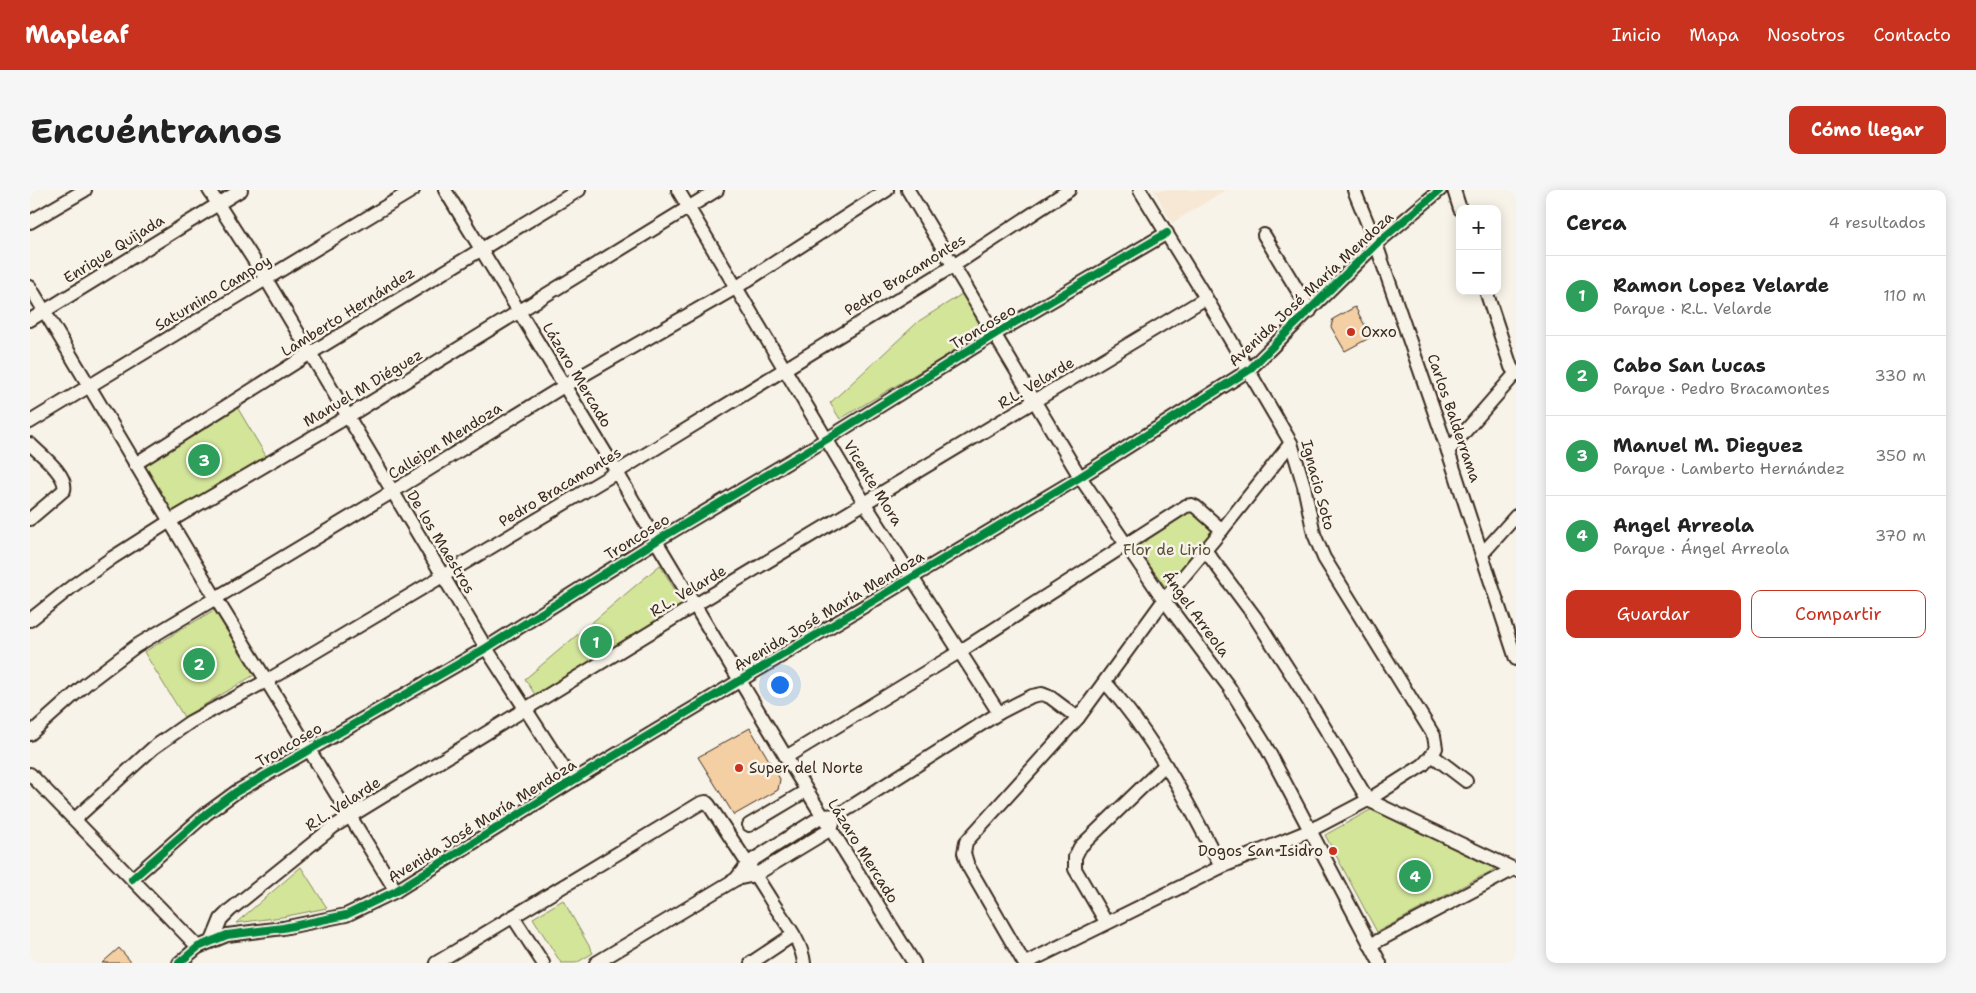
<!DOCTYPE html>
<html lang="es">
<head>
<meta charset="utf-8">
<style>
  :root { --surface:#fff; --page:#f6f6f6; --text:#222; --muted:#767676; --line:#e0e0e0; --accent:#c8321e }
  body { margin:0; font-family:"Shantell Sans",sans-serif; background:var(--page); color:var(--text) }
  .controls { position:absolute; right:15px; top:15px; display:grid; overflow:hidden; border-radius:10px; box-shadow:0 2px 12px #0003 }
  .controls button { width:45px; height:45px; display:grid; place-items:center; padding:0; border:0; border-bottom:1px solid var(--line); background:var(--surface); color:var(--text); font:25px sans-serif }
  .you { position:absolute; left:749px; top:494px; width:18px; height:18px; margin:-12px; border:4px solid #fff; border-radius:50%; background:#1a73e8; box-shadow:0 0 0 8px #1a73e833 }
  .badge { display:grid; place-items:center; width:32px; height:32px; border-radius:50%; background:var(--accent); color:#fff; font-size:16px; font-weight:700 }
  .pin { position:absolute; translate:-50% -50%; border:2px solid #fff; box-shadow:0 1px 5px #0006 }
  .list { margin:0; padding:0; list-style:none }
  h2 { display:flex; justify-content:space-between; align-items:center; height:65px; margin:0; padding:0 20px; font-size:21px }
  h2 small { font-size:16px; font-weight:400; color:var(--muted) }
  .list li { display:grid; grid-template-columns:32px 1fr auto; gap:15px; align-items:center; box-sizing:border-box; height:80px; padding:0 20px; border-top:1px solid var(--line) }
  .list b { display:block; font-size:19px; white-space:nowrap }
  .list p { margin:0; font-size:16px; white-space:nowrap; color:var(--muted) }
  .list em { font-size:16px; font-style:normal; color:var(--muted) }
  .actions { display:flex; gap:10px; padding:15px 20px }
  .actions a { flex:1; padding:11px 0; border:1px solid var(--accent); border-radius:10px; text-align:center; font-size:18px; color:var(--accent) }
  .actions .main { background:var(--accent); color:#fff }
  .map { position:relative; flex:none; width:1486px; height:773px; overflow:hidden; border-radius:10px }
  header { display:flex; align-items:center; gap:30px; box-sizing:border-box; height:70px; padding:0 25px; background:var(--accent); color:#fff }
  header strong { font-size:24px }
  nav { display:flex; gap:28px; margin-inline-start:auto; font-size:18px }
  .intro { display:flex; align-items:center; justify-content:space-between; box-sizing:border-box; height:120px; padding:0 30px }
  h1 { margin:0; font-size:35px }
  .button { padding:12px 22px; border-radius:10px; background:var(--accent); color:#fff; font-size:18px; font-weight:700 }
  main { display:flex; gap:30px; padding:0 30px }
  aside { flex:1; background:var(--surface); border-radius:10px; box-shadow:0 2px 12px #0003 }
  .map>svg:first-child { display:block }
  .built { fill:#f6e8d4 }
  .green { fill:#d3e599; stroke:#87885c }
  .building { fill:#f5cfa4; stroke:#3b2a1e }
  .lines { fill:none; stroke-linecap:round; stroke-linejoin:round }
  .minor-casing { stroke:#3b2a1e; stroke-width:16 }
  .minor { stroke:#f7f3e8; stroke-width:12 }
  .cycleway-casing { stroke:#f7f3e8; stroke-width:11 }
  .cycleway { stroke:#00873e; stroke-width:8 }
  .poi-dot { fill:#c8321e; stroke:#f7f3e8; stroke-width:2 }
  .labels { text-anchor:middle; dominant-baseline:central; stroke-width:5; stroke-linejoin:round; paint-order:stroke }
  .street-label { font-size:15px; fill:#3b2a1e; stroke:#f7f3e8 }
  .poi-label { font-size:15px; fill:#3b2a1e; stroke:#f7f3e8; text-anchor:start }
  .park-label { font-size:15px; fill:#594f37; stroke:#f7f3e8 }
</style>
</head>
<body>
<header>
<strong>Mapleaf</strong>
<nav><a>Inicio</a><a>Mapa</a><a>Nosotros</a><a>Contacto</a></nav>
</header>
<div class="intro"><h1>Encuéntranos</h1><a class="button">Cómo llegar</a></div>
<main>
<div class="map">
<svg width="1486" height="773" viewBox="0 0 1486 773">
  <rect width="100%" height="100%" fill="#f7f3e8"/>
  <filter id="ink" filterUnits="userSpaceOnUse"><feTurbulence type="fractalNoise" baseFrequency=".02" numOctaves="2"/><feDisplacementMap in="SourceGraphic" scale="10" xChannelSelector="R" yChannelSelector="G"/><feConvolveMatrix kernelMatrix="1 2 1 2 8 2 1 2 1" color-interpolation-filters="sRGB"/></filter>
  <g filter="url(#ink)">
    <!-- built -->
    <polygon class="built" points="1124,0 1195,0 1142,33"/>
    <!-- green -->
    <g class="green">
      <polygon points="932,104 956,142 810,229 800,213 889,131"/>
      <polygon points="207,217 236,266 140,324 111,275"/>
      <polygon points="1158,319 1182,341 1136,398 1104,354"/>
      <polygon points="630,375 654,415 506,506 495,489"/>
      <polygon points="184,420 224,485 154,527 114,462"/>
      <polygon points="1342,619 1465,679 1347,742 1295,645"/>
      <polygon points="271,677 297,718 252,727 206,733"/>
      <polygon points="533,710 563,763 546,773 531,773 503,728"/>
    </g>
    <!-- building -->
    <g class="building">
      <polygon points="1325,117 1341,147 1315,161 1301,137 1303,129"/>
      <polygon points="720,538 750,589 748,600 704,625 668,567"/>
      <polygon points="89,758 102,773 72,773"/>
    </g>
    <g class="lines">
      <!-- minor casing -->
      <g class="minor-casing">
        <g id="minor">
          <polyline points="179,0 236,89 456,458 542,591"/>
          <polyline points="415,0 587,282 626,351 756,567 884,773"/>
          <polyline points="648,0 835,314 969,523"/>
          <polyline points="878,0 1050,287 1134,410 1199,497 1234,553 1350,773"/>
          <polyline points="1324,0 1346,54 1418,261 1486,469"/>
          <polyline points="1424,0 1430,19"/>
          <polyline points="0,32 55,0"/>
          <polyline points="1234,45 1280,121"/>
          <polyline points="0,97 185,407 366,701"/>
          <polyline points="1456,101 1481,177 1486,184"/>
          <polyline points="0,130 211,0"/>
          <polyline points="0,232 383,0"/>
          <path d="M0,254C10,264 38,285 34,300L0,329"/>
          <polyline points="1418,261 1486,183"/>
          <polyline points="105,274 279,164 549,0"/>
          <polyline points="1175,360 1225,427 1278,510 1338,610 1486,680"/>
          <polyline points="1452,364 1486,326"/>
          <polyline points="0,430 44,395 82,368 140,331 317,227 687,0"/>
          <path d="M1075,492C1124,547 1158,612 1191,677"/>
          <polyline points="0,544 56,494 106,456 362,302 534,196 707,97 857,0"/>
          <polyline points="1402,565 1436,591"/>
          <polyline points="756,567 929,462 1156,316 1162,315 1166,317 1192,340"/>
          <polyline points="0,584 168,757"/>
          <polyline points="45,629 123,558 160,532 238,490 587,282 923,76 1039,0"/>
          <polyline points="719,635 776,601"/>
          <polyline points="102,689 176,624 206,602 456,458 626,351 797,249 965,144 1137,43"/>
          <polyline points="706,689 718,673 792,626 808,625 969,523 1002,506 1012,504 1020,507 1048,528"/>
          <polyline points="483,727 513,773"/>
          <polyline points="1076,732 1045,679 1045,667 1050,657 1135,575"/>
          <polyline points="182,751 191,729 200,720 303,637 665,415 1176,108"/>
          <polyline points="1340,755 1484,679"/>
          <polyline points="149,773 168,757 197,745 253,738 316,725 366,701 542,591 1050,287 1219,180 1346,54 1410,0"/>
          <path d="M406,773L671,613L676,612L679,615C701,648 723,681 744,715C755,732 772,752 774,773"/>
          <polyline points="566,773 706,689 725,685 801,639 803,634"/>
          <polyline points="721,773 763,745"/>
          <polyline points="994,773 938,676 934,663 936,652 1048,528 1134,410 1192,340 1261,253"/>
          <polyline points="996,773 1191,677 1281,640 1338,610 1393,575 1402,565 1406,558 1404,546 1294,368 1284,344 1274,296 1261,253 1176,108 1110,0"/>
        </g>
      </g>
      <!-- minor -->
      <use href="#minor" class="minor"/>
      <!-- cycleway casing -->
      <g class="cycleway-casing">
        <g id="cycleway">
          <polyline points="102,689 176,624 206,602 456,458 626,351 797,249 965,144 1137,43"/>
          <polyline points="149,773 168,757 197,745 253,738 316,725 366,701 542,591 1050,287 1219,180 1346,54 1410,0"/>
        </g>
      </g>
      <!-- cycleway -->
      <use href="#cycleway" class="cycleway"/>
    </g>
  </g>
  <!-- markers -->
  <g class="poi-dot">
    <circle cx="1321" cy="142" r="5"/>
    <circle cx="709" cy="578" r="5"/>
    <circle cx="1303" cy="661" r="5"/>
  </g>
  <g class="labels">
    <!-- street labels -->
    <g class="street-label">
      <text transform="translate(84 59) rotate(-32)">Enrique Quijada</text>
      <text transform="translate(875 85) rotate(-32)">Pedro Bracamontes</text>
      <text transform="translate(1281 99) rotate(-43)">Avenida José María Mendoza</text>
      <text transform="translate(183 103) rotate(-31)">Saturnino Campoy</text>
      <text transform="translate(318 122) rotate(-32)">Lamberto Hernández</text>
      <text transform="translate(953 137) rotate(-31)">Troncoseo</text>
      <text transform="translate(547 185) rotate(59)">Lázaro Mercado</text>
      <text transform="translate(1006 193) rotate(-31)">R.L. Velarde</text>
      <text transform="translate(333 198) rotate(-31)">Manuel M Diéguez</text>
      <text transform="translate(1424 228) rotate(71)">Carlos Balderrama</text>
      <text transform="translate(415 251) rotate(-32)">Callejon Mendoza</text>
      <text transform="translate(843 293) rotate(58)">Vicente Mora</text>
      <text transform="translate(1288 295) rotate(75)">Ignacio Soto</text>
      <text transform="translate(530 297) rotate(-31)">Pedro Bracamontes</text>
      <text transform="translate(607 347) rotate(-32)">Troncoseo</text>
      <text transform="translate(411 352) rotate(59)">De los Maestros</text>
      <text transform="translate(658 401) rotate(-31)">R.L. Velarde</text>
      <text transform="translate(799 421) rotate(-31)">Avenida José María Mendoza</text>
      <text transform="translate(1166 424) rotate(54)">Ángel Arreola</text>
      <text transform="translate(259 555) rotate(-30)">Troncoseo</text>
      <text transform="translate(313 614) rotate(-33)">R.L. Velarde</text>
      <text transform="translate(452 631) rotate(-32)">Avenida José María Mendoza</text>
      <text transform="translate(833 661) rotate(58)">Lázaro Mercado</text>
    </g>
    <!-- poi labels -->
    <g class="poi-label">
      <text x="1331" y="142">Oxxo</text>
      <text x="719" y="578">Super del Norte</text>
      <text x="1293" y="661" text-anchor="end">Dogos San Isidro</text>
    </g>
    <!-- park labels -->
    <g class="park-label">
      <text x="1137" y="360">Flor de Lirio</text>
    </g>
  </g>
</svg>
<div class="controls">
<button>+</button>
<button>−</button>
</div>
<div class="you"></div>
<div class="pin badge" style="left:566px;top:452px;background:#2e9e5b">1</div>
<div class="pin badge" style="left:169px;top:474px;background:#2e9e5b">2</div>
<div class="pin badge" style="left:174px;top:270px;background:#2e9e5b">3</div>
<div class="pin badge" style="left:1385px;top:686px;background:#2e9e5b">4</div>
</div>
<aside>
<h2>Cerca<small>4 resultados</small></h2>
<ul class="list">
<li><span class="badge" style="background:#2e9e5b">1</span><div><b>Ramon Lopez Velarde</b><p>Parque · R.L. Velarde</p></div><em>110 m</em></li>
<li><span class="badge" style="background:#2e9e5b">2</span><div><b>Cabo San Lucas</b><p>Parque · Pedro Bracamontes</p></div><em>330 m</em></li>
<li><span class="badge" style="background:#2e9e5b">3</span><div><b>Manuel M. Dieguez</b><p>Parque · Lamberto Hernández</p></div><em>350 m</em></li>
<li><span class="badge" style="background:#2e9e5b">4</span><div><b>Angel Arreola</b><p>Parque · Ángel Arreola</p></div><em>370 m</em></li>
</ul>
<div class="actions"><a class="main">Guardar</a><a>Compartir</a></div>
</aside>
</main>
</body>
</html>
